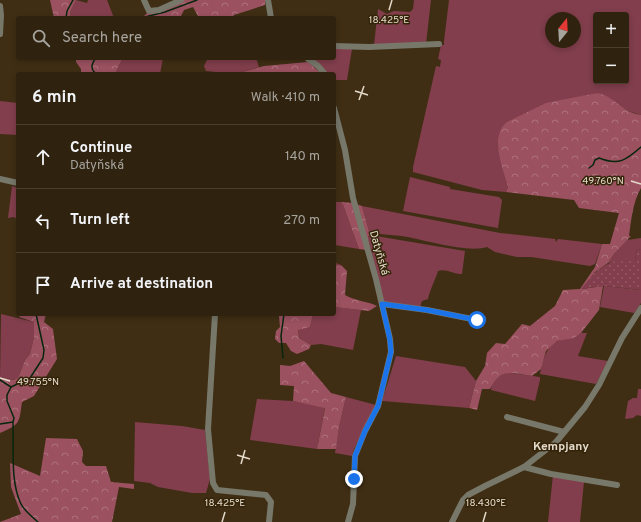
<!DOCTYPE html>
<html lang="en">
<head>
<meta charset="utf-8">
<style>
  :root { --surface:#2f220f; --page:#3b2f1d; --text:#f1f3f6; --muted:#a7a49e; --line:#4a3f2f }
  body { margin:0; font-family:Overpass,sans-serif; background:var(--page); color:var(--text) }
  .controls { position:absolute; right:12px; top:12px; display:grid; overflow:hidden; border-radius:4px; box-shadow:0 2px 6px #0003 }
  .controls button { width:36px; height:36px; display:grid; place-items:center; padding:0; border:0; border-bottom:1px solid var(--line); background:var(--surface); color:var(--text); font:20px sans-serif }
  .compass { position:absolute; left:545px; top:12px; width:36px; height:36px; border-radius:50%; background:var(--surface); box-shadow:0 2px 6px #0003; rotate:18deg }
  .stop { position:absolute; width:12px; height:12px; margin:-9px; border:3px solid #1a73e8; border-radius:50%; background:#fff }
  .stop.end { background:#1a73e8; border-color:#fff; box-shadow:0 1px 4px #0008 }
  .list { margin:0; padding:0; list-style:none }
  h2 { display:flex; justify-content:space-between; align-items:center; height:52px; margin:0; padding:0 16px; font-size:17px }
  h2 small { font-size:13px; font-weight:400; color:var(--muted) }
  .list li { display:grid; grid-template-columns:26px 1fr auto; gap:12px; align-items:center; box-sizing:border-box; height:64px; padding:0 16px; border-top:1px solid var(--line) }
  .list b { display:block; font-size:15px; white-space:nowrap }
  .list p { margin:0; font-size:13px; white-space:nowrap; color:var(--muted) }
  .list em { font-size:13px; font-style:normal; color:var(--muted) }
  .icon { flex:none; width:22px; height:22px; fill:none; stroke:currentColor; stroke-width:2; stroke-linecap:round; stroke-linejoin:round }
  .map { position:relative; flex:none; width:641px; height:522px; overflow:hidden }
  .search { position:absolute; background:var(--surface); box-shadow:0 2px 6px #0003; left:16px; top:16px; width:320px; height:44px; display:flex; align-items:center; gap:10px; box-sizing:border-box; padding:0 14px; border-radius:4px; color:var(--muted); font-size:15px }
  .panel { position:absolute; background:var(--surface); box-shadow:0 2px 6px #0003; left:16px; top:72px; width:320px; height:244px; border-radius:4px }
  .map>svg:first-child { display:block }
  .green { fill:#823e4c; fill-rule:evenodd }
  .forest { fill:url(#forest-crowns) }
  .garden { fill:url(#garden-dots) }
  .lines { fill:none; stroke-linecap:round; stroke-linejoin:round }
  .stream { stroke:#07260d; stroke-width:1.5 }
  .minor { stroke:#77786a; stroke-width:6 }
  .route { stroke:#1a73e8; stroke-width:5 }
  .ticks { fill:none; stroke:#e4daca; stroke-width:1.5 }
  .labels { text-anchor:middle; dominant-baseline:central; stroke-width:3; stroke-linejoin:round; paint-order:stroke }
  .street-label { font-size:11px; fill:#e4daca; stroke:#342409 }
  .neighbourhood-label { font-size:12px; font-weight:bold; fill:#e4daca; stroke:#342409 }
  .ticks-label { font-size:10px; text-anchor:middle; fill:#e4daca; stroke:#342409; stroke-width:3; stroke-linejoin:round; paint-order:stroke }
</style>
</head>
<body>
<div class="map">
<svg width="641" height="522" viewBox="0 0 641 522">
  <defs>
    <pattern id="forest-crowns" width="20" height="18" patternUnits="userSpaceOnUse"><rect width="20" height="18" fill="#9b5160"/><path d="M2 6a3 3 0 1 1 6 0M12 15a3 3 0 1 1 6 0" fill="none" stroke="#ad727d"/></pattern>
    <pattern id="garden-dots" width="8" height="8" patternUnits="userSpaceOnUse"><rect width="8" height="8" fill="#823e4c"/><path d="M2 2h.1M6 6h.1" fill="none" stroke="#945964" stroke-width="1.8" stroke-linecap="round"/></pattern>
  </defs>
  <rect width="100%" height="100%" fill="#3f2e14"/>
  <!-- green -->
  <g class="green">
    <polygon points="76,0 87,3 88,0 107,0 114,18 71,18 70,12"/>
    <polygon points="414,0 431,0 426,44 374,45 378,9 387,14 394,11 410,12 413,9"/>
    <path d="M449,0H641V115L628,111L597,93L590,95L499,150L508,187L506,192L482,190L413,172V167L436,66L440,67L441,60L438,59L441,45H444V41ZM596,15H626V81H596ZM551,18H575V42H551Z"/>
    <polygon points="334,48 352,49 347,80 334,80 334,74 327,74 310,58 334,58"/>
    <polygon points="123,58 163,58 160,74 116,74 117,69"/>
    <polygon points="208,58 256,58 259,67 235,74 206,71 204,66"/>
    <polygon points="0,101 18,103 18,135 0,134"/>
    <polygon points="410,177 450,187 450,189 499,197 502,200 498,228 403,211"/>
    <polygon points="12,186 18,188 18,220 14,217 8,218"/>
    <polygon points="334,202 342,202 359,249 335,245 336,263 341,265 334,266"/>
    <path d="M362,206L500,233L555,239L556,242L558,239L602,244L595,264L590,266L531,257H517L495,252L487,247C468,253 428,241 408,237C396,235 385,235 374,233L369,231Z"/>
    <path d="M370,235L465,251L462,274C454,274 445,268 438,271C435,281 430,289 428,299L422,301L420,307L384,302L373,263L368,237Z"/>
    <polygon points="641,238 641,250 637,249 635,260 608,263 614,254 627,240"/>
    <polygon points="604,286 641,290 641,303 634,313 600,307"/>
    <polygon points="334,307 361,310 353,350 321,344 311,345 299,338 298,329 310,327 313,314 334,314"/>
    <polygon points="1,314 34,322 34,337 30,354 25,360 18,378 15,380 0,377"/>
    <path d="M581,333H587L578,356L608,361L596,384L540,374C543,361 546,345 560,340C569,337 573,338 581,333Z"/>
    <polygon points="396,356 465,367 476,381 469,408 382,401"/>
    <path d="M505,373H511L540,377V380L535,401L491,390C491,382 497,377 505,373Z"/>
    <polygon points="638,389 641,389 641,416 637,415 633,418 625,419 628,401 633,398 637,398"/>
    <polygon points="346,397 376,405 354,449 352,456 335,453 339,427"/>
    <polygon points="257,399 293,401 325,407 317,449 250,440"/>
    <polygon points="135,422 182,426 205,430 210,479 206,493 192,493 158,487 150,483 134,481"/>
    <polygon points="553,475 584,482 580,522 548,522"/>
  </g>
  <!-- forest -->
  <g class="forest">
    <polygon points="50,0 76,0 70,12 71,18 54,18"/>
    <polygon points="181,0 265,0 265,5 234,15 233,18 206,18 206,16 199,18 193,7 184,10 180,18 134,18 144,16 149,11"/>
    <polygon points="76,58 123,58 117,69 116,74 81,74 81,69 76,62"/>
    <polygon points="308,62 322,74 235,74 264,66"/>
    <path d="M597,93C610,95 618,105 628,111C632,113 637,114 641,115V188C633,201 631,221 629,236H631L614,254L608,263L595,272L582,289L603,286L599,310L581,333L574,338L557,341L546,351L541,369L532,376C511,373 501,367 490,389H482L477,410L469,408L476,381L485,366L487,353L496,343L505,344L522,324L530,326L555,306L563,290L580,289L595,267L602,244H610L619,213L579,208L574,200L506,192L508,187C503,168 489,136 507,122L546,103Z"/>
    <polygon points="342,202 353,203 362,206 369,231 374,233 372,236 368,236 370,248 366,250 359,249"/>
    <path d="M341,265L347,271L345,295C355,301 367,301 377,306L369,311L334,307V266Z"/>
    <path d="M21,314H46L44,322L53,329L57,359L34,396L22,402C19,424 20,424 0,433V377L14,380L18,378L25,360L30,354L34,337V322L19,317Z"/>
    <polygon points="280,314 313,314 310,327 298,330 299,338 311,345 309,349 297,354 291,351 286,343 279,343 275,339 276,331 280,327 279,316"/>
    <polygon points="304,361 331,393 346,397 339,427 336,449 317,449 325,408 293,401 294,386 280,385 280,365 290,366"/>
    <polygon points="46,438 77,439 83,451 82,462 86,466 106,466 111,482 134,484 134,489 119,487 112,522 0,522 21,514 11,487 10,463 40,476"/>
  </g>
  <!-- garden -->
  <path class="garden" d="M637,249L641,250V290L604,286L581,289C593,274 600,265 619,260C625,259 628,258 635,260Z"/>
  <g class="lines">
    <!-- stream -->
    <g class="stream">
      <polyline points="66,18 67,11 73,0"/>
      <polyline points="141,18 165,12 197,0"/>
      <path d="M96,58C91,64 90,70 97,74"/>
      <polyline points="303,74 305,74"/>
      <path d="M589,168L593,165L595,160L599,158C619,166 626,160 641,147"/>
      <polyline points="283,358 281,336 284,314"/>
      <polyline points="0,380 11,387"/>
      <path d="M13,423C14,447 10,482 21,504C24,510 32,517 38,522"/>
      <polyline points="0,424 13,422 14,418 7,401 7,395 11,387 30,378 43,358 44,350 36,314"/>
    </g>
    <!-- minor -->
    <g class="minor">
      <polyline points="144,0 149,11 159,10 181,0"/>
      <polyline points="268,0 271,18"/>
      <polyline points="0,6 1,15 0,34"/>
      <polyline points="334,46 369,47 439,44"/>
      <polyline points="307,58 318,66 325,74"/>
      <polyline points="334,108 345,150 353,198 376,279 390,339 391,352 378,406 365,431 355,456 353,504 348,522"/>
      <polyline points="0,179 18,183"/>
      <polyline points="382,304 427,310 477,320 483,319"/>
      <polyline points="215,314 208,429 213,483 217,490 266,495 271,502 269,522"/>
      <polyline points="507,417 564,432"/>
      <polyline points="524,467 551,474 617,485"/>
      <polyline points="452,522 463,500 468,495 485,486 524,467 556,442 585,407 599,385 622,338 641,308"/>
    </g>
  </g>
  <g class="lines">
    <!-- route -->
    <polyline class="route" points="354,479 355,456 365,431 378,406 391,352 390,340 382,304 427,310 477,320"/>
  </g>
  <!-- ticks -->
  <path class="ticks" d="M389,10L392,0M355,91L368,95M359,100L364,86M631,181L641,184M0,378L10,381M237,455L250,459M241,464L245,450M222,522L225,512M483,522L486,512"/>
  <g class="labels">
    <!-- street labels -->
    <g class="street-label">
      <text transform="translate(379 253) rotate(74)">Datyňská</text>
    </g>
    <!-- neighbourhood labels -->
    <g class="neighbourhood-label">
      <text x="561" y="447">Kempjany</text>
    </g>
  </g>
  <g class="ticks-label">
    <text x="389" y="23">18.425°E</text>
    <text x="603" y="184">49.760°N</text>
    <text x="38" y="385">49.755°N</text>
    <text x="225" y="506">18.425°E</text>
    <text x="486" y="506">18.430°E</text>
  </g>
</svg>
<div class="controls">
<button>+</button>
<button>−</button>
</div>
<svg class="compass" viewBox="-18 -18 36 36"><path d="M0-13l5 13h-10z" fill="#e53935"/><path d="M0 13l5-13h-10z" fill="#a7a49e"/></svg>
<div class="stop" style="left:477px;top:320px"></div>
<div class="stop end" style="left:354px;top:479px"></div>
<div class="search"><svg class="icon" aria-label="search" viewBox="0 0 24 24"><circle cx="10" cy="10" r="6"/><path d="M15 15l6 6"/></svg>Search here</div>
<section class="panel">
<h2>6 min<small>Walk · 410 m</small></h2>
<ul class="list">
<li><svg class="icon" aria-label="ahead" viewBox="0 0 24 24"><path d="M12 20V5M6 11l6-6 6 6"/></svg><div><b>Continue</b><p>Datyňská</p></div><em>140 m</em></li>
<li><svg class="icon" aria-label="left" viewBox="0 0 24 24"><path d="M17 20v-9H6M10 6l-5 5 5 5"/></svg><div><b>Turn left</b></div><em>270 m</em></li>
<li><svg class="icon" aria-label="arrive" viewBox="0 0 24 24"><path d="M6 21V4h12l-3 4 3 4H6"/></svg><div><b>Arrive at destination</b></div></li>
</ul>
</section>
</div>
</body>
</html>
